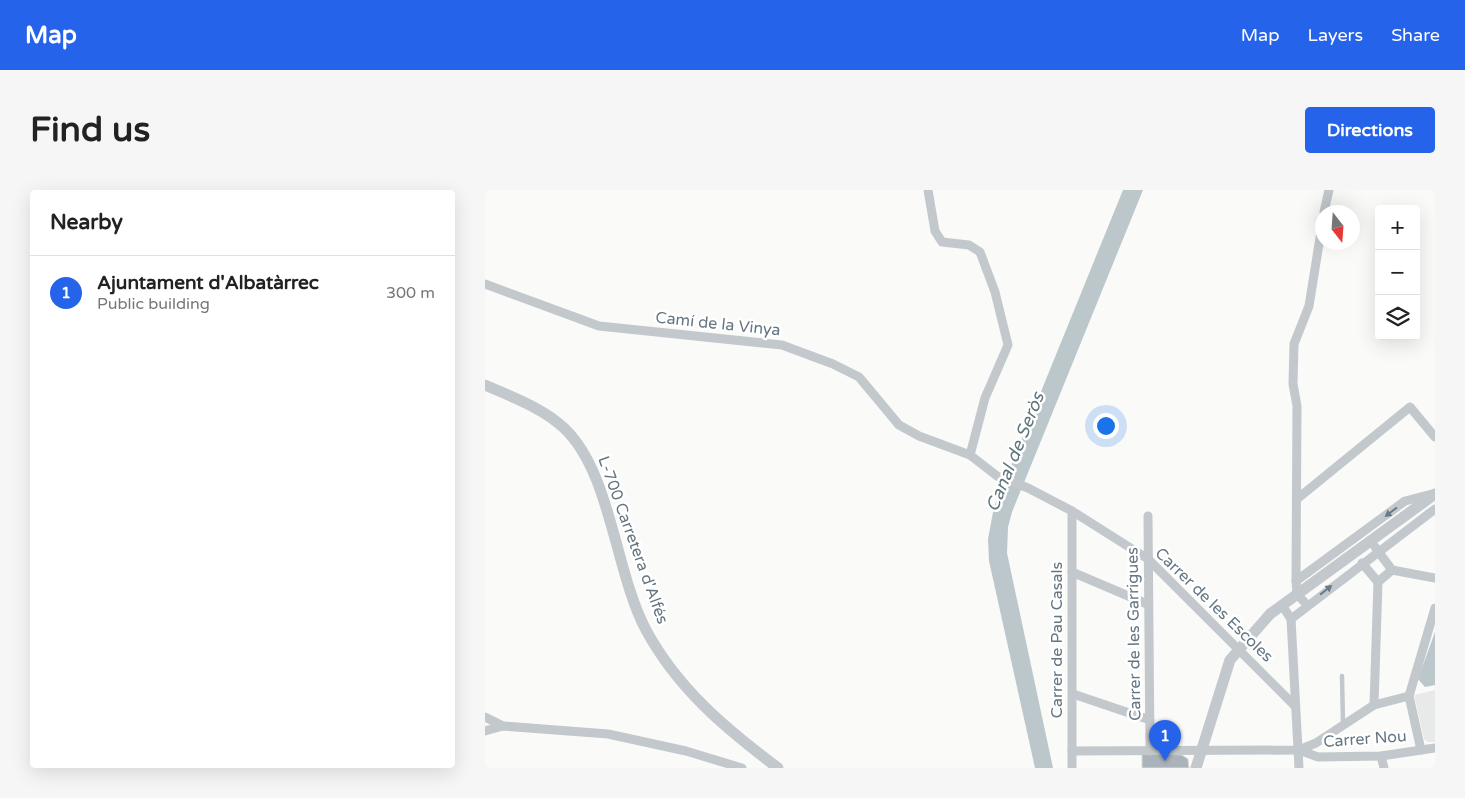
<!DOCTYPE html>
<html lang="en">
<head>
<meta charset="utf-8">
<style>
  :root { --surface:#fff; --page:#f6f6f6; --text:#222; --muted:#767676; --line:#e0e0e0; --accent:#2563eb }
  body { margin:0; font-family:"Varela Round",sans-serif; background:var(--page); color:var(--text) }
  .controls { position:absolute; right:15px; top:15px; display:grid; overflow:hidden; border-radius:5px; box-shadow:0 5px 20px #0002 }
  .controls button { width:45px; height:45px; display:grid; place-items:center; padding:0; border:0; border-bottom:1px solid var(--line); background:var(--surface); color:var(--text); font:25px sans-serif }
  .compass { position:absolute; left:830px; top:15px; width:45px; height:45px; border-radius:50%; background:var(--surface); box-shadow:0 5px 20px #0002; rotate:163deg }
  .you { position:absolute; left:620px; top:235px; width:18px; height:18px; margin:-12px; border:4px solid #fff; border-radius:50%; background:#1a73e8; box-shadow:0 0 0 8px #1a73e833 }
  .badge { display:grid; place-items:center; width:32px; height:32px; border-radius:50%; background:var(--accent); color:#fff; font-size:16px; font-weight:700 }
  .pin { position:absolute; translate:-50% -41px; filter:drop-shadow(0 1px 2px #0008) }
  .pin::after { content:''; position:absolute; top:26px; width:18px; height:15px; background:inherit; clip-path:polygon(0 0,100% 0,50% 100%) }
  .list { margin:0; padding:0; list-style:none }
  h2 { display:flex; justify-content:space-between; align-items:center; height:65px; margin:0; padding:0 20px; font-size:21px }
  h2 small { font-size:16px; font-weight:400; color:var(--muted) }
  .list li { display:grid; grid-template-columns:32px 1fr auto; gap:15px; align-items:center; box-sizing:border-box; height:75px; padding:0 20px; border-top:1px solid var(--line) }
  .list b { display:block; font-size:19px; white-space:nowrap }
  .list p { margin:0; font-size:16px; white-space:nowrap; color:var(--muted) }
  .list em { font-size:16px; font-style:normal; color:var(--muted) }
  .icon { flex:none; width:28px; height:28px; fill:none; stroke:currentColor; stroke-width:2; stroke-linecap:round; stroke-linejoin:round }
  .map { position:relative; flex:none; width:950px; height:578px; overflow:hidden; border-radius:5px }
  header { display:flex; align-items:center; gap:30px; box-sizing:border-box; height:70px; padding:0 25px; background:var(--accent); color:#fff }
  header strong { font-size:24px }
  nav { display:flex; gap:28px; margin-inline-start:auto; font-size:18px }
  .intro { display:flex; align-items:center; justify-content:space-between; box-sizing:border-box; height:120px; padding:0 30px }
  h1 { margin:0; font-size:35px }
  .button { padding:12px 22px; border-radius:5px; background:var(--accent); color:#fff; font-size:18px; font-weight:700 }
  main { display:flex; gap:30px; padding:0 30px }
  aside { flex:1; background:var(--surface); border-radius:5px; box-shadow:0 5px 20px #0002 }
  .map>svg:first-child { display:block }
  .built { fill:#e8e9e9 }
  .water { fill:#bbc7cb }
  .building { fill:#aab3b9; stroke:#dcdcda }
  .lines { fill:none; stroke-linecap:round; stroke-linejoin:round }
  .service { stroke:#c3c8cc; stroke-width:4.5 }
  .minor { stroke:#c3c8cc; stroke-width:9 }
  .tertiary { stroke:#c3c8cc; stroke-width:11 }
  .oneway { fill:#6a7a87 }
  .labels { text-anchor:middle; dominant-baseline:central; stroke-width:5; stroke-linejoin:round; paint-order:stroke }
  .street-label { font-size:16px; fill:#657683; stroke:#fff }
  .water-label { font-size:18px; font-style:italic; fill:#60757c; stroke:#fff }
</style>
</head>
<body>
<header>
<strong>Map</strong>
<nav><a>Map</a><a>Layers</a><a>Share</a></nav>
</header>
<div class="intro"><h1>Find us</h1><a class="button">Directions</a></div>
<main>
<aside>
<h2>Nearby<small></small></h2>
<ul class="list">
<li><span class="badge">1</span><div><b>Ajuntament d'Albatàrrec</b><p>Public building</p></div><em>300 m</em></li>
</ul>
</aside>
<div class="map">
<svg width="950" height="578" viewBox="0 0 950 578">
  <rect width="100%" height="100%" fill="#fafaf8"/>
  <!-- built -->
  <polygon class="built" points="950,500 950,552 943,552 939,549 929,505"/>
  <!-- water -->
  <g class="water">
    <polygon points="638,0 658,0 527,322 523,337 522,363 568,578 550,578 504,371 503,349 509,317"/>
    <polygon points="950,442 950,495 940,497 933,489"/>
  </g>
  <!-- building -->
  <polygon class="building" points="657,563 697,565 703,569 704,578 657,578"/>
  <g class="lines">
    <!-- service -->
    <polyline class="service" points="857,486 858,534"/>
    <!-- minor -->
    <g class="minor">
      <polyline points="443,0 450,41 457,52 484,55 495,62 510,102 523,155 500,208 485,265"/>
      <polyline points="839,22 844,0"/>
      <polyline points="0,94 114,136 297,155 348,174 374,187 414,235 434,246 485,265 512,286 543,298 587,321 663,369 810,516"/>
      <polyline points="812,309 925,217 950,247"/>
      <polyline points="587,321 587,578"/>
      <polyline points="663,326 665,561"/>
      <polyline points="890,357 907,380 950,388"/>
      <polyline points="877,373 893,392 907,380"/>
      <polyline points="587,382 662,414"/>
      <polyline points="811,391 812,216 808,194 809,154 824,116 838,29"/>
      <polyline points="797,415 806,429 814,578"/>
      <polyline points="822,415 812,404 811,391 920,311 947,304"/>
      <polyline points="806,429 950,319"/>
      <polyline points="588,504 665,530"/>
      <polyline points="924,506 936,560"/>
      <polyline points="889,515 893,392"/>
      <polyline points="0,527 18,536"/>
      <polyline points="0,541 18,536 123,544 201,561 257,578"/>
      <polyline points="814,560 833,567 896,566 950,558"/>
      <polyline points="587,561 814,560 831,553 889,515 924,506 950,418"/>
      <polyline points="896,566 899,578"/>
    </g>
    <!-- tertiary -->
    <g class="tertiary">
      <path d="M0,195C27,207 58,218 79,238C126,282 130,382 161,440C193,499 240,538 293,578"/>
      <polyline points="711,578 745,470 785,424 950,304"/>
    </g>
  </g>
  <!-- one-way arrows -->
  <defs><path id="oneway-solid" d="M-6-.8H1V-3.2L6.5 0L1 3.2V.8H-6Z" transform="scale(1.25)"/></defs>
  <g class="oneway">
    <use href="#oneway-solid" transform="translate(906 322) rotate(143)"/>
    <use href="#oneway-solid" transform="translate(841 400) rotate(-38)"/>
  </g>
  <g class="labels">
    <!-- street labels -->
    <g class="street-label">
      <text transform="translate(233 134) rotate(6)">Camí de la Vinya</text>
      <text transform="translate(148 350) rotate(70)">L-700 Carretera d'Alfés</text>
      <text transform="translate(729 415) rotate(44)">Carrer de les Escoles</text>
      <text transform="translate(649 444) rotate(-91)">Carrer de les Garrigues</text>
      <text transform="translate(572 450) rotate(-90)">Carrer de Pau Casals</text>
      <text transform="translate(880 549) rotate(-4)">Carrer Nou</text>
    </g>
    <!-- water labels -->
    <g class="water-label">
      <text transform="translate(530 262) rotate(-68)">Canal de Seròs</text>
    </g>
  </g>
</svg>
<div class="controls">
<button>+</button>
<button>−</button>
<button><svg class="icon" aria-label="layers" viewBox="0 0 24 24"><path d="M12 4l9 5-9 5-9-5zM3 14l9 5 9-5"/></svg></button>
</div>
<svg class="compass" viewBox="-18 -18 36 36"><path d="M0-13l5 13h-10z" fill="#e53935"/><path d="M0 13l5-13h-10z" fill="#767676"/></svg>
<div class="you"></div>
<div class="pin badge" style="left:680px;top:571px">1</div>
</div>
</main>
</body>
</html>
